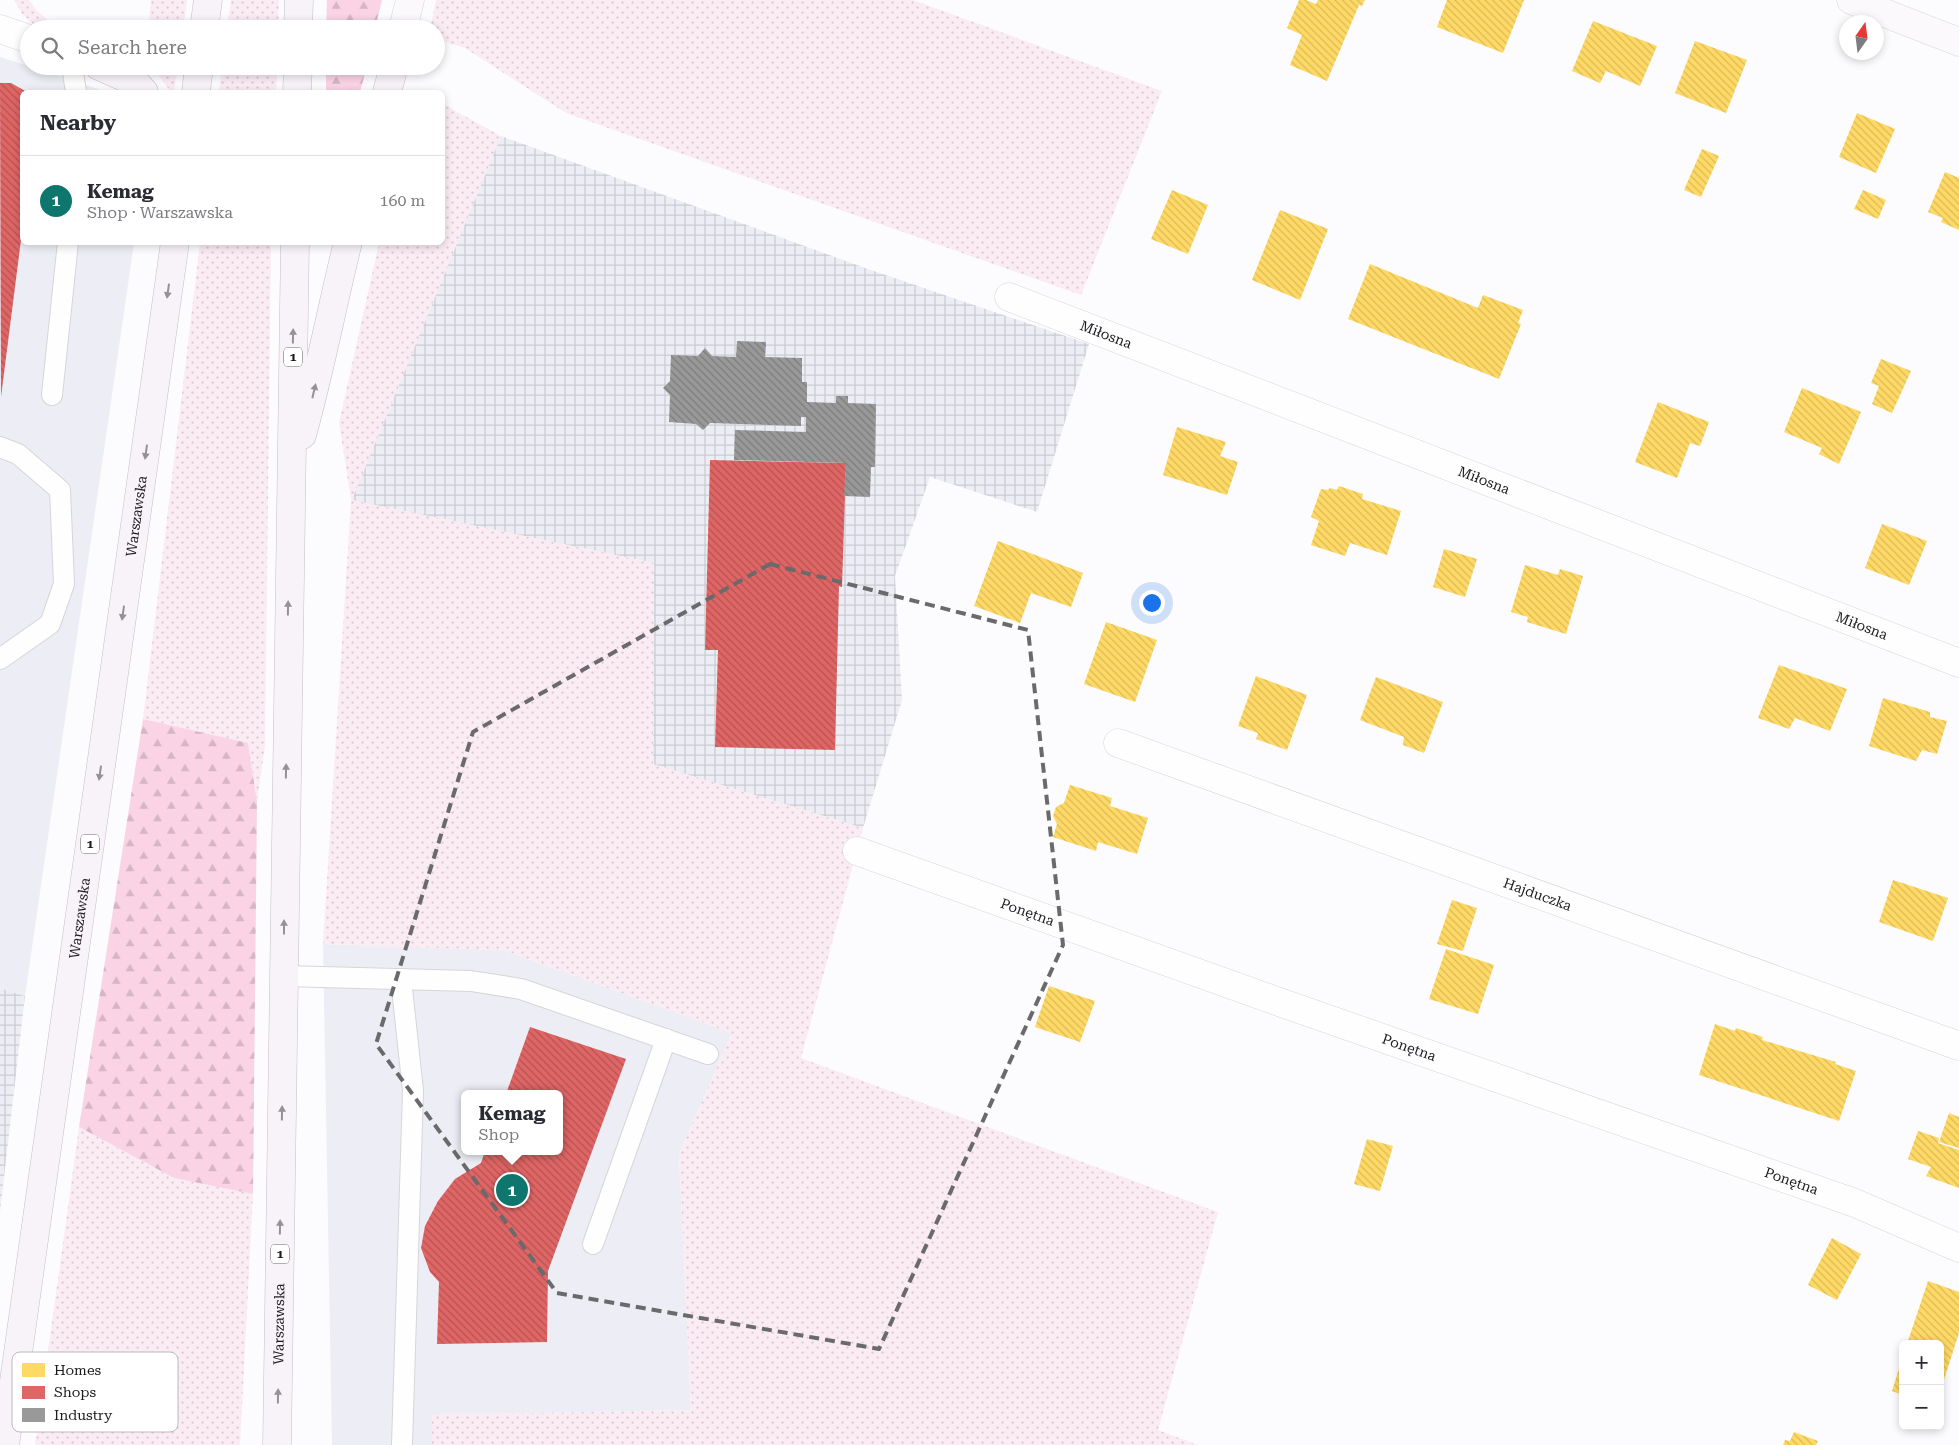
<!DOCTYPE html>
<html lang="en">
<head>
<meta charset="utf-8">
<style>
  :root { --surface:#fff; --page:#f7f7f7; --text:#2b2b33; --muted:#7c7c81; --line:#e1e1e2; --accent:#0f766e }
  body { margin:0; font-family:"Roboto Serif",serif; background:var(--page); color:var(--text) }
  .controls { position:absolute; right:15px; bottom:15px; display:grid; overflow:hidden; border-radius:8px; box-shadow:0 2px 8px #0003 }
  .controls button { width:45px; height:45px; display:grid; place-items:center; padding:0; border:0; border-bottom:1px solid var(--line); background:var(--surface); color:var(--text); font:25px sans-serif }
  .compass { position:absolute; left:1839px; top:15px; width:45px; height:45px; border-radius:50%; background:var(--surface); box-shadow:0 2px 8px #0003; rotate:14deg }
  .you { position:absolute; left:1151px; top:602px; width:18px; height:18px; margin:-12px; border:4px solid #fff; border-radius:50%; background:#1a73e8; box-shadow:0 0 0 8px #1a73e833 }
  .badge { display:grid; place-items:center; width:32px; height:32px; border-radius:50%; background:var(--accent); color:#fff; font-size:16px; font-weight:700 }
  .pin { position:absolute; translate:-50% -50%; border:2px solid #fff; box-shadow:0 1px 5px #0006 }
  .popup { position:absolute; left:461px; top:1090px; width:102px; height:65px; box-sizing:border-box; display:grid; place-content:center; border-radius:8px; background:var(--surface); filter:drop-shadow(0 1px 4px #0005); font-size:16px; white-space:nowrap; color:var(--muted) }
  .popup b { font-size:19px; color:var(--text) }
  .popup::after { content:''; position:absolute; left:50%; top:100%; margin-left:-10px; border:10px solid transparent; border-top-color:var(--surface) }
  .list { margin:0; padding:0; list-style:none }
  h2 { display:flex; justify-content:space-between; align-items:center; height:65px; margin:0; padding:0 20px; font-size:21px }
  h2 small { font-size:16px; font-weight:400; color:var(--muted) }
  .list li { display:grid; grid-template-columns:32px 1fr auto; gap:15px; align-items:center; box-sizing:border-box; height:90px; padding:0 20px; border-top:1px solid var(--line) }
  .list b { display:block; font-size:19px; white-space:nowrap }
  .list p { margin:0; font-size:16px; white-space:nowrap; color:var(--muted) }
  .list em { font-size:16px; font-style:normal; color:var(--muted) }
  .icon { flex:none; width:28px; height:28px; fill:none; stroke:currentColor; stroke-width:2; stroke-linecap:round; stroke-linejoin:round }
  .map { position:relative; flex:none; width:1959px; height:1445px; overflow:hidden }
  .search { position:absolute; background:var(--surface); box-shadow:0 2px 8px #0003; left:20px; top:20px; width:425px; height:55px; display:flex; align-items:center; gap:12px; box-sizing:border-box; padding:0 18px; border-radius:28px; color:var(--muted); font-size:19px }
  .panel { position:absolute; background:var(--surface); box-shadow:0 2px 8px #0003; left:20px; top:90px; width:425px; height:155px; border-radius:8px }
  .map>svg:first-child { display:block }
  .built { fill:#ededf5; fill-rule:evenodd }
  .industrial { fill:url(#industrial-grid) }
  .grass { fill:url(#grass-dots) }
  .forest { fill:url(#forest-firs) }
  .homes { fill:url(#homes-back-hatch) }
  .shops { fill:url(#shops-back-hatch) }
  .industry { fill:url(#industry-back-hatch) }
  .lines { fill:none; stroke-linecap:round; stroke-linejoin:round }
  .lane-casing { stroke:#d6d5d8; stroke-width:22 }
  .street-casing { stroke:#d6d5d8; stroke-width:29 }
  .secondary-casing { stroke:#d6d5d8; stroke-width:29 }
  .primary-casing { stroke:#c5bdc7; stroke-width:29 }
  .lane { stroke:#fffeff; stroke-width:20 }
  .street { stroke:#fffeff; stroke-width:28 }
  .secondary { stroke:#fbf9fb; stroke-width:28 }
  .primary { stroke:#f8f3f9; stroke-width:28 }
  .oneway { fill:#959196 }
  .marked { fill:none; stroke:#6a696b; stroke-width:4; stroke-dasharray:10 6; stroke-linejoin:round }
  .labels { text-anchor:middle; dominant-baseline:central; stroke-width:5; stroke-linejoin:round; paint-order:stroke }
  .shield { fill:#fff; stroke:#5f5f61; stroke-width:1 }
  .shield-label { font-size:12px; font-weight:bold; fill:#1b1a1d }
  .street-label { font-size:14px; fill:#1b1a1d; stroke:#fff }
  .key { fill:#fff; stroke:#bbbabb; stroke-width:1 }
  .key-label { font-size:14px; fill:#1b1a1d }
</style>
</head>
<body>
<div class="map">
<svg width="1959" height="1445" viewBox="0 0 1959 1445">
  <defs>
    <pattern id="industrial-grid" width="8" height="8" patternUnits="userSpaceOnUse" patternTransform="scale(1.25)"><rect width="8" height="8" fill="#ededf5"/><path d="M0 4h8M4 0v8" fill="none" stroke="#cbcbd2"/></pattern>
    <pattern id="grass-dots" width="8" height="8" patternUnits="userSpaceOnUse" patternTransform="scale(1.25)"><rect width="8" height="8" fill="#fbecf3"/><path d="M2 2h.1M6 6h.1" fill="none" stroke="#d7cad0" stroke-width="1.8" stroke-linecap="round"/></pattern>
    <pattern id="forest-firs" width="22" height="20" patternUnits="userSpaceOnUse" patternTransform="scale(1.25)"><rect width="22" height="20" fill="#fad3e5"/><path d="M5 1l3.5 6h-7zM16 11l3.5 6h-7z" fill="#d6b5c4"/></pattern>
    <pattern id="homes-back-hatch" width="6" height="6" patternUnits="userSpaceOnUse" patternTransform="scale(1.25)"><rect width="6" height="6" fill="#ffd966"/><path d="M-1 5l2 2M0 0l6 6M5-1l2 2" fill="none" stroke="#daba58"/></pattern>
    <pattern id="shops-back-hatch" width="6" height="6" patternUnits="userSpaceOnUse" patternTransform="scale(1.25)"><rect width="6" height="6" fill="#e06666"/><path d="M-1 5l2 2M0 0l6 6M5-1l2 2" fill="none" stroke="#b55353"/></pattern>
    <pattern id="industry-back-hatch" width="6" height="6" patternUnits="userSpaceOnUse" patternTransform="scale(1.25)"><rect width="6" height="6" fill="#999"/><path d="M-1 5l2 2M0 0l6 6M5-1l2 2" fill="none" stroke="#7c7c7c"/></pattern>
  </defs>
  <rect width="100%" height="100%" fill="#fcfbfd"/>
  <!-- built -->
  <g class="built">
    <polygon points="0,57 75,81 106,92 22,92 22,242 134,243 25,996 0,988"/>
    <path d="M323,944L503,950L732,1033L679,1154L691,1410L433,1415L432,1445H332ZM464,1094H560V1151H464Z"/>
  </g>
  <!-- industrial -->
  <g class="industrial">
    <polygon points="501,136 868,269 1089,344 1037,512 930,477 895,576 902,700 863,828 652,764 654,563 351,500"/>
    <polygon points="0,988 25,996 0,1212"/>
  </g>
  <!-- grass -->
  <g class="grass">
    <polygon points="14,0 29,0 37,11 48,20 95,29 39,29 22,14"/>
    <polygon points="151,0 187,0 183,29 148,29"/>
    <polygon points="231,0 279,0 278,29 227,29"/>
    <polygon points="436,0 913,0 1162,91 1081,295 566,113 465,48 436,39 436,29 430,29"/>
    <polygon points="147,66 178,66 174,91 171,92 157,73"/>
    <polygon points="222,66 277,66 276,92 219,92"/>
    <polygon points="443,104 501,136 352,500 654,563 653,764 863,828 801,1058 1218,1212 1158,1430 1198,1445 432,1445 432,1415 691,1410 679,1154 732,1033 503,950 323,944 351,500 339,423 379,243 442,242"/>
    <polygon points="200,243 271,243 265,746 257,802 248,743 143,719"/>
    <polygon points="79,1127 174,1178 253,1194 240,1445 35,1445"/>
  </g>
  <!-- forest -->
  <g class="forest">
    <polygon points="327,0 382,0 375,29 326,29"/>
    <polygon points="326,66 367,66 360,92 326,92"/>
    <polygon points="143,719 248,743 257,802 253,1194 174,1178 79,1127"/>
  </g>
  <!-- homes -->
  <g class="homes">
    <polygon points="1299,0 1306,0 1316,4 1318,0 1365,0 1362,6 1359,5 1327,81 1290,65 1302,35 1287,28"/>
    <polygon points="1447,0 1524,0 1503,53 1437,27"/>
    <polygon points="1593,21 1657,46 1640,86 1606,71 1600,83 1572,71"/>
    <polygon points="1695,41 1747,60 1726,113 1675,93"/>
    <polygon points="1857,113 1895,129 1876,173 1839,157"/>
    <polygon points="1702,149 1719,156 1701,197 1684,190"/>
    <polygon points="1945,172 1959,178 1959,230 1941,222 1943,218 1928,212"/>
    <polygon points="1172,190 1208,205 1188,254 1151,239"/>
    <polygon points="1863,190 1886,200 1878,219 1854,209"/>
    <polygon points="1280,210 1328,229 1300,300 1252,280"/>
    <polygon points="1370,264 1478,308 1483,295 1523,310 1518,323 1521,324 1499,379 1348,319"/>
    <polygon points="1881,359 1911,371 1892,413 1872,404 1879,386 1871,383"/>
    <polygon points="1802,388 1861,412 1839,464 1819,454 1822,448 1784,432"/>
    <polygon points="1658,402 1709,422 1700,446 1690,443 1677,478 1635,462"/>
    <polygon points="1177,427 1226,442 1220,456 1238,462 1227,495 1163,475"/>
    <polygon points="1339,486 1363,494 1362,499 1401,511 1387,555 1350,543 1345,556 1311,545 1319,521 1311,517 1321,489 1328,490 1330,488 1337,490"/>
    <polygon points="1882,524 1927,541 1909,585 1865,568"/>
    <polygon points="998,541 1083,573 1071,607 1031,593 1020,623 974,606"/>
    <polygon points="1444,549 1477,559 1465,597 1433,587"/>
    <polygon points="1525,565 1558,575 1560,569 1583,576 1566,634 1527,622 1528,617 1511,612"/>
    <polygon points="1106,622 1157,640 1135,702 1084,684"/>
    <polygon points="1779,665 1847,689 1830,731 1795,718 1789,729 1758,718"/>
    <polygon points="1256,676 1307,695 1287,750 1256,739 1258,733 1238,726"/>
    <polygon points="1376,677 1443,702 1424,753 1403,745 1404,737 1360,720"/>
    <polygon points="1883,698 1930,712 1930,717 1947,721 1937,754 1922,750 1916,761 1869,746"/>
    <polygon points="1070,785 1112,798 1110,806 1148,818 1137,854 1098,842 1096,851 1053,837 1057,824 1053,816 1056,807 1064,803"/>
    <polygon points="1893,880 1948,898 1933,941 1879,922"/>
    <polygon points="1452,900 1477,908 1463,951 1437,944"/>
    <polygon points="1446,949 1494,965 1478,1014 1429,999"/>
    <polygon points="1049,986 1095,1001 1080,1042 1035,1027"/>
    <polygon points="1715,1024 1735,1031 1736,1028 1763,1037 1762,1040 1836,1062 1835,1064 1856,1071 1839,1121 1699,1075"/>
    <polygon points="1949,1113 1959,1117 1959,1148 1939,1142"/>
    <polygon points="1918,1131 1939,1138 1938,1143 1959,1150 1959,1188 1926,1176 1931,1167 1908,1159"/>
    <polygon points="1367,1139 1393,1146 1380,1191 1354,1184"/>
    <polygon points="1832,1238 1861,1254 1837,1300 1808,1285"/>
    <polygon points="1928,1281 1959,1292 1959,1333 1941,1389 1940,1344 1907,1344"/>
    <polygon points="1902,1359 1903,1359 1903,1395 1892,1391"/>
    <polygon points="1794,1432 1818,1441 1816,1445 1783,1445 1785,1440 1790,1441"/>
  </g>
  <!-- shops -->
  <g class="shops">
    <polygon points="0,83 11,83 27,92 22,92 22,232 1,397"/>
    <polygon points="710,460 846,463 842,587 839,586 835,750 715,747 718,650 705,650"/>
    <polygon points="530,1027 626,1059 548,1271 547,1342 437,1344 439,1282 430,1272 421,1248 425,1226 438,1201 455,1179 481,1163 485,1151 560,1151 560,1094 506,1094"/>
  </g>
  <!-- industry -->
  <polygon class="industry" points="737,341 766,342 765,357 802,358 802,382 807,382 807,402 836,403 836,396 848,396 848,403 876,404 875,467 871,467 870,497 844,496 846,463 734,460 735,430 806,432 806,417 801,417 801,426 710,423 703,430 696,424 669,422 670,395 663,388 670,381 671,355 698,356 705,348 712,356 736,357"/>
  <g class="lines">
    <!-- lane casing -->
    <g class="lane-casing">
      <g id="lane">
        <polyline points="72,66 76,92"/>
        <polyline points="52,395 68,242"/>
        <polyline points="0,447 18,454 60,490 64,584 50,624 0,659"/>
        <polyline points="284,976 471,981 521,989 708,1054"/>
        <polyline points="401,979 413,1091 402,1445"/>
        <polyline points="593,1244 666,1039"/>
      </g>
    </g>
    <!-- street casing -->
    <g class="street-casing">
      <g id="street">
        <polyline points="0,29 29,39"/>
        <path id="s1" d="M1009,297L1959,663"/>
        <path id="s2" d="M1118,743L1959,1046"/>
        <path id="s3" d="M857,851L1282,1003L1855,1203L1959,1248"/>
      </g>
    </g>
    <!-- secondary casing -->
    <g class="secondary-casing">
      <g id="secondary">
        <polyline points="1851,0 1959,42"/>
        <polyline points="403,29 410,0"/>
      </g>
    </g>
    <!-- primary casing -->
    <g class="primary-casing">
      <g id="primary">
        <polyline points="204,29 208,0"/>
        <polyline points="298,29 299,0"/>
        <polyline points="99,66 135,82 144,92"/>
        <polyline points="196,92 199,66"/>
        <polyline points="297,92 298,66"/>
        <polyline points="387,92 394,66"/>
        <path d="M302,435C320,371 332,306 348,242"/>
        <path id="s4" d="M5,1445L175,242"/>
        <path id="s5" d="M277,1445L295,242"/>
      </g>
    </g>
    <!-- lane -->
    <use href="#lane" class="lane"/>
    <!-- street -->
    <use href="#street" class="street"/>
    <!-- secondary -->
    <use href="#secondary" class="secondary"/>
    <!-- primary -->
    <use href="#primary" class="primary"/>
  </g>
  <!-- one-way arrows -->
  <defs><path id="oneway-solid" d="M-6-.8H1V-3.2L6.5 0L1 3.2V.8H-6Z" transform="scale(1.25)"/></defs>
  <g class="oneway">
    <use href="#oneway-solid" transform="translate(168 291) rotate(98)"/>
    <use href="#oneway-solid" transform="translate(293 336) rotate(-89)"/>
    <use href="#oneway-solid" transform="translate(314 391) rotate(-77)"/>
    <use href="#oneway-solid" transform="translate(146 452) rotate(98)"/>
    <use href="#oneway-solid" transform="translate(288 608) rotate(-89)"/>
    <use href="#oneway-solid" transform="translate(123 613) rotate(98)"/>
    <use href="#oneway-solid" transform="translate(286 771) rotate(-89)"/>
    <use href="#oneway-solid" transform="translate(100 773) rotate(98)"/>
    <use href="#oneway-solid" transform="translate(284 927) rotate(-90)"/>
    <use href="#oneway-solid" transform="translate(282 1113) rotate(-89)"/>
    <use href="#oneway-solid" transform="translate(280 1227) rotate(-89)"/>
    <use href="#oneway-solid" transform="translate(278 1396) rotate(-89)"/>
  </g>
  <!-- marked area -->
  <path class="marked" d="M770,564L1028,630L1063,945L879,1349L557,1293L376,1044L473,732Z"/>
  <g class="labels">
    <!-- shield labels -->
    <g class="shield">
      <rect x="284" y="347.5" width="18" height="19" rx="4"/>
      <rect x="81" y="834.5" width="18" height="19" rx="4"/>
      <rect x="271" y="1244.5" width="18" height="19" rx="4"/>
    </g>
    <g class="shield-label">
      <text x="293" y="357">1</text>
      <text x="90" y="844">1</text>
      <text x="280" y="1254">1</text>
    </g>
    <!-- street labels -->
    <g class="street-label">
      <text stroke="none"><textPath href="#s1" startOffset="104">Miłosna</textPath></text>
      <text stroke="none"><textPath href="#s1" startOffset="509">Miłosna</textPath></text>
      <text stroke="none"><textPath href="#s4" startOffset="938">Warszawska</textPath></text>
      <text stroke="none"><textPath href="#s1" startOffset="914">Miłosna</textPath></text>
      <text stroke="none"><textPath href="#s2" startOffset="446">Hajduczka</textPath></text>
      <text stroke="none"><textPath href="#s3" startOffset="181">Ponętna</textPath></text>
      <text stroke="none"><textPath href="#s4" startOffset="532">Warszawska</textPath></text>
      <text stroke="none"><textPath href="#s3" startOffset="586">Ponętna</textPath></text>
      <text stroke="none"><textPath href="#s3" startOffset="991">Ponętna</textPath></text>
      <text stroke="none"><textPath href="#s5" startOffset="121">Warszawska</textPath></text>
    </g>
  </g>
  <!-- legend -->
  <rect x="12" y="1352" width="166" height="80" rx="8" class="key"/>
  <rect x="22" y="1363" width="23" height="14" fill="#ffd966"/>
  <rect x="22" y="1386" width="23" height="13" fill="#e06666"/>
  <rect x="22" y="1408" width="23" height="14" fill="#999"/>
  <g class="key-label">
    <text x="54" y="1375">Homes</text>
    <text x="54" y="1397">Shops</text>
    <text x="54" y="1420">Industry</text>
  </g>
</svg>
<div class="controls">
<button>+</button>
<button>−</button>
</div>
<svg class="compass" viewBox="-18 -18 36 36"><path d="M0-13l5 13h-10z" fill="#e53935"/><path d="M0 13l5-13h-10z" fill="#7c7c81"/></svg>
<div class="you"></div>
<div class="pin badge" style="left:512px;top:1190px">1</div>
<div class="popup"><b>Kemag</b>Shop</div>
<div class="search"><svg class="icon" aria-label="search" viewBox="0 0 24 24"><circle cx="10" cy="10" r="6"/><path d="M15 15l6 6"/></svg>Search here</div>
<section class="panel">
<h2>Nearby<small></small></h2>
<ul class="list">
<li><span class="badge">1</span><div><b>Kemag</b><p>Shop · Warszawska</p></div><em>160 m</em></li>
</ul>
</section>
</div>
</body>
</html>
